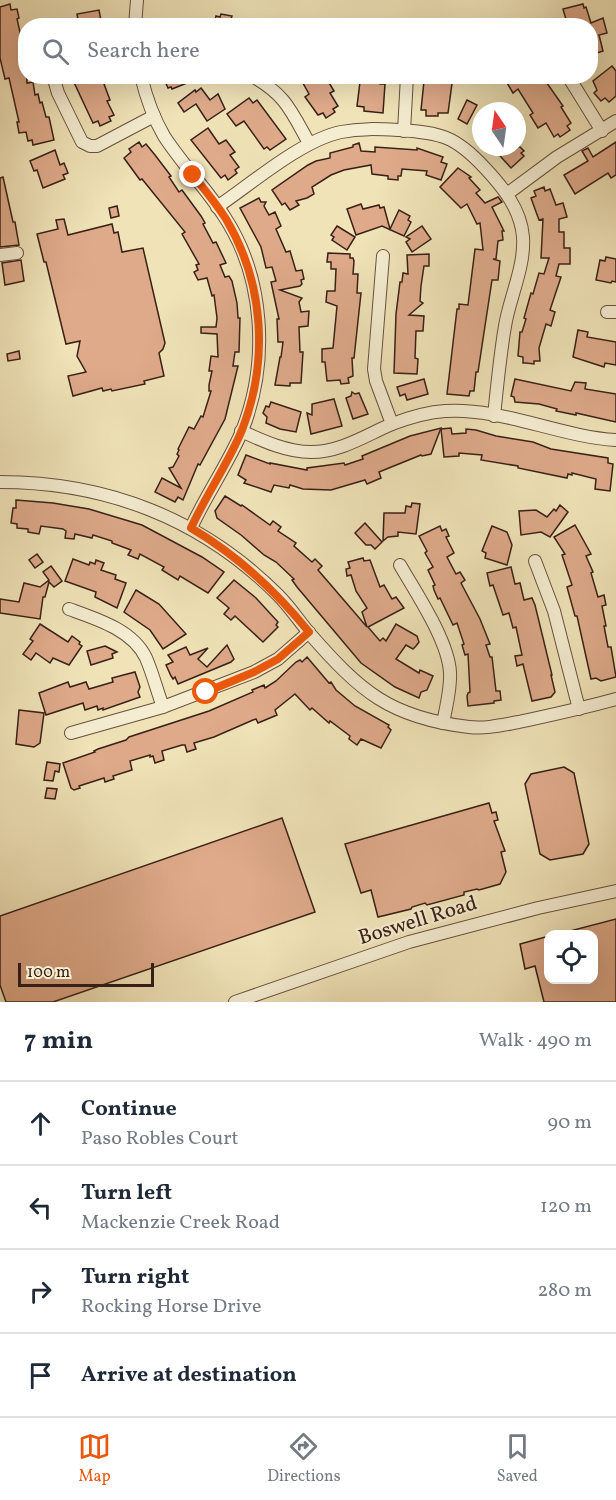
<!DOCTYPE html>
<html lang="en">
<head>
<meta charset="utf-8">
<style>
  :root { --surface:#fff; --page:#f2f2f3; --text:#1f2937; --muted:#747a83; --line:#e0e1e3; --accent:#ea580c }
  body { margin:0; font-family:Vollkorn,serif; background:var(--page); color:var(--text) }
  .controls { position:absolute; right:18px; bottom:18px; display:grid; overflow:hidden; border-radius:12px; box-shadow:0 6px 24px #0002 }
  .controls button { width:54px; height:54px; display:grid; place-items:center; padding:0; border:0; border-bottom:2px solid var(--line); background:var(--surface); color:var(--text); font:30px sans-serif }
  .compass { position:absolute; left:472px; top:102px; width:54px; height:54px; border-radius:50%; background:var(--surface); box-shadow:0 6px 24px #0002; rotate:347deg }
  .scale { position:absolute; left:18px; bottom:15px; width:136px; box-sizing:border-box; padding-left:6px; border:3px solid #392017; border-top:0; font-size:16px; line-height:21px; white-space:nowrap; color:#392017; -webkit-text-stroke:4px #f5edd1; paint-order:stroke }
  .stop { position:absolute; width:18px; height:18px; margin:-14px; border:4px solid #ea580c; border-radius:50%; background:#fff }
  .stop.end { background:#ea580c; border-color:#fff; box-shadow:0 2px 6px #0008 }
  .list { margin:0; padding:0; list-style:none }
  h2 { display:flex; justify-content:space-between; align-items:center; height:78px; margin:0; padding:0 24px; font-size:26px }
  h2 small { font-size:20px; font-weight:400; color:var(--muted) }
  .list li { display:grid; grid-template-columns:39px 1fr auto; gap:18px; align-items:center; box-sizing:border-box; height:84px; padding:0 24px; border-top:2px solid var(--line) }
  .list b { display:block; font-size:22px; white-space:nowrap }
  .list p { margin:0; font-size:20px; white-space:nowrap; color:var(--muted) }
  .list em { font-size:20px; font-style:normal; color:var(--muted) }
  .icon { flex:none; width:33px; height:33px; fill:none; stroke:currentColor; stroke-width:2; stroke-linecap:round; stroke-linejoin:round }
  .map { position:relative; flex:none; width:616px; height:1002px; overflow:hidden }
  .search { position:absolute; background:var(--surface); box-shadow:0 6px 24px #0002; left:18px; right:18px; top:18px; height:66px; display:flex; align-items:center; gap:15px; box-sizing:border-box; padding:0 21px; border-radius:24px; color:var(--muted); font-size:22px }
  .sheet { height:414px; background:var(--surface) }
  nav { display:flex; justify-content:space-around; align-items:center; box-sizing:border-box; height:84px; border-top:2px solid var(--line); background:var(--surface); font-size:16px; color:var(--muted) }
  nav a { display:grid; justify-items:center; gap:3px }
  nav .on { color:var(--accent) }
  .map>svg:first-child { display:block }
  .building { fill:#deaa8a; stroke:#392017; stroke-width:1.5 }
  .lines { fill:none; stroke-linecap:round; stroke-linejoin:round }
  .minor-casing { stroke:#67513f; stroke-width:14 }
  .minor { stroke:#f5edd1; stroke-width:12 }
  .route { stroke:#ea580c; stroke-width:8 }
  .labels { text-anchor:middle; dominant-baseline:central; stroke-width:4.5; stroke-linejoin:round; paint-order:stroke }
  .street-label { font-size:21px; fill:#392017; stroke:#f5edd1 }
</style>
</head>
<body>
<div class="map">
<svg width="616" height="1002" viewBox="0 0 616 1002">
  <rect width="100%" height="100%" fill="#f0e3b8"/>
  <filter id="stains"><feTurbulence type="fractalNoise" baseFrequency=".00333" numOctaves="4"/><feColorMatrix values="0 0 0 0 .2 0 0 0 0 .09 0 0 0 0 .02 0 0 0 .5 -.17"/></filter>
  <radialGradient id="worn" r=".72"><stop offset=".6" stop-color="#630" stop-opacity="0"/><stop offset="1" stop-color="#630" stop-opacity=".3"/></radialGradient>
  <!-- building -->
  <g class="building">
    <polygon points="10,4 11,10 17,9 19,18 17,19 26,59 27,83 33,82 35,95 38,94 40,103 42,102 46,117 49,117 54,140 33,145 32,140 28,141 26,132 19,133 17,122 19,122 9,78 5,79 0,58 0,7"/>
    <polygon points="583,4 584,8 586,7 591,23 603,18 607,33 599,35 603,51 591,55 591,26 568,26 563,9"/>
    <polygon points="99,10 102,26 79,26 77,14"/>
    <polygon points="221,14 232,16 231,19 241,26 214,26 216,16 220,17"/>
    <polygon points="612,66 616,71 616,96 609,102 605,98 601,101 594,93 597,90 593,81"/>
    <polygon points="71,76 101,76 110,100 107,101 114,115 109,117 111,121 100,126 98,121 93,123"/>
    <polygon points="167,76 201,76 202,77 172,89 171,87 168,88 165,81 168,79"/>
    <polygon points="299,76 325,76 334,91 330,93 338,106 333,109 335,112 326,118 323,113 318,115 305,97 309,94"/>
    <polygon points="432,76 453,76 448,113 438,113 438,116 426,116 426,110 421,110 424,81 432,82"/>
    <polygon points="503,76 542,76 563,106 561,107 571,123 567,126 570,130 560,137 558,134 554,137 546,123 538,128 530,115 533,113 518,89 513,93"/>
    <polygon points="368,78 380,78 380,84 385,84 383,113 364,111 364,107 357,106 360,82 368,81"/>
    <polygon points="201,88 210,100 218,94 225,109 207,121 196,104 184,112 178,103 195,90 196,92"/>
    <polygon points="249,98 253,103 257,100 286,139 270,150 267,147 264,149 244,121 236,126 227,114"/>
    <polygon points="467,100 477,105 467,124 458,119"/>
    <polygon points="208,128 219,144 226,140 235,152 230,155 239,167 235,170 237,173 228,180 225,175 221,178 191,140"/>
    <polygon points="139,142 142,147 146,144 155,155 171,176 169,177 179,192 182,190 201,216 205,223 203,224 213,243 216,242 226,263 220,265 225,277 229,276 232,281 237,303 238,318 240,318 239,352 235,352 233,366 238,366 225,419 200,465 198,464 183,500 178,497 175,502 155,492 162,478 181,488 169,468 173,467 179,456 177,454 179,450 178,449 189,427 194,429 201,416 203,417 211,391 209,391 209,385 212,371 209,371 211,356 218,357 217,334 201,333 201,327 216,327 217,318 214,295 212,296 207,278 198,280 194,272 198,270 196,265 199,264 182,234 185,232 142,179 140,180 124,158 131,152 129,149"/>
    <polygon points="616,142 616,175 611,178 608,173 575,194 564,175 588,161 582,151 588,148 593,157"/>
    <polygon points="359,143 361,151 375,152 375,147 417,150 417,148 443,157 441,162 447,164 441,180 426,175 427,171 402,169 401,176 398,176 398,180 388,179 388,176 372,174 371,165 344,170 331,175 312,187 314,194 307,198 296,201 299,205 290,210 285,203 282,205 272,190 308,165 316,161 330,158 330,153 353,147 353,145"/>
    <polygon points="492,147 520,147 524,151 521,153 524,156 511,168"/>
    <polygon points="55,150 60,165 64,163 68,173 63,175 65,179 43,188 37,170 34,171 30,161"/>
    <polygon points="458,168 471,177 469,178 480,190 476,193 485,203 498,197 502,202 492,207 504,231 502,231 503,240 498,241 496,259 493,259 500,261 498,280 492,280 478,372 476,372 474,391 470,391 469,396 447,394 457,309 459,309 459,304 468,305 475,249 483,250 480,223 477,224 467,204 461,208 440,187"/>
    <polygon points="3,177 13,222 15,222 19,245 0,247 0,178"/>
    <polygon points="544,187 545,191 550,189 556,205 563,203 567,217 559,219 559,232 564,232 564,248 570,248 570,264 559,264 556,276 561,277 550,310 555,312 551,326 546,324 539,348 540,361 534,361 534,364 526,363 523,363 523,357 518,356 520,332 522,332 526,319 524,318 531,293 533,294 539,273 544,274 549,258 541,258 543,219 539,220 531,198 536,196 534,191"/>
    <polygon points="259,198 261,202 266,202 264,206 269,215 275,212 281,226 276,229 286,252 290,251 296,271 302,270 304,279 301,280 302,284 300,286 280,290 302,298 299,302 301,312 309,311 308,326 299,327 300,352 303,352 301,383 290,383 290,386 275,385 280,357 281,357 283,342 278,342 277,319 279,319 271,282 276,281 272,267 266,268 261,247 240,208"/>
    <polygon points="361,204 363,209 379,205 380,208 384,207 390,229 399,210 410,216 408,220 411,222 404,236 382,226 356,235 347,209"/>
    <polygon points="117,206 119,216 111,218 109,208"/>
    <polygon points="64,219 68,235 112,224 114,233 118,232 122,252 143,248 165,343 163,349 159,353 164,376 144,381 145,384 112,391 111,389 103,391 102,388 73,396 68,376 86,372 77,356 80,341 66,344 46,262 44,262 37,234 58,229 56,220"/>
    <polygon points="337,226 355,237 347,250 332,240 334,237 331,235"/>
    <polygon points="422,226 431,239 412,252 406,242 410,239 406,237"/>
    <polygon points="328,253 350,254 350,258 353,258 354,261 353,274 358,274 357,293 361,293 354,358 352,358 353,376 348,378 349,383 341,384 340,380 327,381 325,362 322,362 322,349 333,348 337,306 326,302 327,291 335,291 336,269 331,269 331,262 327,262"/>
    <polygon points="429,254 429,266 424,266 421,286 420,301 423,303 409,315 424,316 423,331 416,331 415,358 418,359 417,374 394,373 396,314 400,282 402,282 403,273 408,274 407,255"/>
    <polygon points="606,257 616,259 616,282 612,281 611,283 596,280 600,260 605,261"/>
    <polygon points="21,260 24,281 5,285 2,263"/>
    <polygon points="578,330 588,332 587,337 616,342 616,365 605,363 604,367 573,357"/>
    <polygon points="19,351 20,359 8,361 7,354"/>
    <polygon points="424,379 428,394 407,400 405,394 400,396 397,387"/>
    <polygon points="515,379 571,391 575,382 586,383 585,389 616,394 616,422 576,413 576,415 556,411 557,409 539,404 515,402 514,397 511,396"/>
    <polygon points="352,392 355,394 359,393 368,414 353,419 346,398 351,396"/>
    <polygon points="334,399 342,426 311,434 307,413 312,415 312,404"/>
    <polygon points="271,402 301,412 296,432 280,429 266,423 267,417 263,413 266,406 269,407"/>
    <polygon points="441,428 431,454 422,456 421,455 379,472 381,478 367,484 365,480 331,490 303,489 290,485 289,488 274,485 271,492 244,483 246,480 238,475 246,455 270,464 270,463 307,470 307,468 344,463 345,465 363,459 362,456 410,436"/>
    <polygon points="451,428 452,434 466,433 466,429 476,430 496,436 533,442 551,449 608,458 608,463 613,464 610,491 595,489 596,479 572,473 572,475 568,474 567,478 518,468 518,466 481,460 482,455 459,453 459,456 444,457 441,429"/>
    <polygon points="225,496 241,506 242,505 270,525 273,521 281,527 278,531 296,543 294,546 312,562 315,559 322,566 318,570 367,627 362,612 367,608 356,591 351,575 347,576 346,569 350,568 348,562 363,558 364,561 370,560 380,587 384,585 392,599 396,597 404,608 368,627 380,641 383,638 386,641 396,624 417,636 419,642 416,646 413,649 406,645 396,659 419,673 420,670 433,676 427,690 421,692 419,698 395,687 361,663 297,587 292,580 294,579 276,562 264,555 241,535 217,518 215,511"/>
    <polygon points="16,500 53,503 89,509 142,525 202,557 224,572 208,593 180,576 178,580 162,570 164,567 140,554 138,559 128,555 131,550 112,543 112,541 93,535 92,538 75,534 74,539 65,538 66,531 63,529 41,526 39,534 28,532 28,529 17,528 17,524 11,523 13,508 16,508"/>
    <polygon points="412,503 420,504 416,534 398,532 398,536 388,537 383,541 384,513 405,513 406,506 411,507"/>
    <polygon points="560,505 568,512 550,537 541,532 521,535 519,511 536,510 547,517 554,509 556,511"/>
    <polygon points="365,523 382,542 375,549 371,545 366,545 355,533"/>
    <polygon points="575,525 591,554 586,556 593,572 591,573 598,597 604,595 606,605 602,606 606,626 604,626 608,647 611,647 616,677 601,681 596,678 591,679 577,616 575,616 567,587 572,585 562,555 565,554 554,537"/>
    <polygon points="440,526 442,531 446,529 449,536 446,537 454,553 447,557 456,574 460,572 465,580 461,583 480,619 490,644 486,645 490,657 492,657 496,691 500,691 501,700 494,701 494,703 468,706 467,696 468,693 470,692 468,654 465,655 462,645 464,644 457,623 453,625 440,598 438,599 434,590 433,586 435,585 428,570 433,567 425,553 427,551 419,536"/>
    <polygon points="492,526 507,532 512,545 507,565 485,558 486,553 482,551"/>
    <polygon points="37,554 43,562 35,568 29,560"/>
    <polygon points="73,559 89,565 90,562 95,564 96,560 104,563 101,570 116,575 115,579 126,583 117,608 95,597 96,592 65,581"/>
    <polygon points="51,566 62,581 54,587 49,582 45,597 43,597 40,619 0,613 0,599 19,602 24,583 40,587 49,580 43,572"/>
    <polygon points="511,567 515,584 520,583 524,600 532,598 535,605 552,675 551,675 555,692 551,697 532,701 523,664 517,666 515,656 522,655 516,627 513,628 509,613 503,615 493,585 490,586 487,573"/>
    <polygon points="234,580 256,598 278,622 276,625 278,627 263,642 235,616 231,620 224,614 229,608 217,598"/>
    <polygon points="136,590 159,604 186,634 163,649 150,630 124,612"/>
    <polygon points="40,624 68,642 72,636 80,642 79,644 82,646 69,665 53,658 50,663 36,653 31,660 23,654 33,641 30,639"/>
    <polygon points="227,645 234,659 231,662 178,684 175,677 173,679 171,676 166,665 173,662 168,655 186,647 190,655 208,648 198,659 207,667"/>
    <polygon points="105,646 117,652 112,654 113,658 91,665 87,651"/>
    <polygon points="307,657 329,683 331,682 336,690 355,706 389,725 388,727 391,730 381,748 361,739 357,745 349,739 350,736 330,721 329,723 312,708 310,710 295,694 275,710 277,715 258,723 256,719 253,720 214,737 194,743 196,749 187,752 185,745 182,745 162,751 164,760 155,763 153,756 150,757 150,755 130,761 132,770 113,776 114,779 105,782 104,778 79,786 80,788 74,790 71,788 63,763 95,752 94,751 98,749 126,740 129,737 209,711 253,692 252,690 264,685 265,688 276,681 296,662 300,660 302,662"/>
    <polygon points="135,672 140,687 138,692 140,697 103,710 103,708 98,710 97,706 85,710 83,703 46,715 39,693 68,682 70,687 86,682 89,689 113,682 112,678"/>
    <polygon points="19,710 44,713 40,743 34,747 16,744"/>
    <polygon points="47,762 60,764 59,772 55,771 53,781 44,780"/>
    <polygon points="564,767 574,773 589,844 583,854 550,860 540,854 525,784 531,774"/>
    <polygon points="47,788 57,789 55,799 45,798"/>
    <polygon points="489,803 492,813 496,812 498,820 494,821 505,851 501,852 506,872 500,884 479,890 477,889 464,892 464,895 427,905 425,903 412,907 411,909 378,917 371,890 361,893 345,844"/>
    <polygon points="282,818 315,912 53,1002 6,1002 0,985 0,916"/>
    <polygon points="616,919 616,1002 544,1002 535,966 525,969 520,944 549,936 549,980 594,980 594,934 566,934 566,932"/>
  </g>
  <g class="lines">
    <!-- minor casing -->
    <g class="minor-casing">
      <g id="minor">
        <polyline points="135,26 137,0"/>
        <polyline points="53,76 58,93 82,142 90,146 97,146 154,116"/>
        <path d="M141,76C146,97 153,117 164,136C182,164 206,188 224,216C265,278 269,363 242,431C228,464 206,495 191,528"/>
        <path d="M252,76C286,95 291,111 309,143"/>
        <polyline points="568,76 602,131"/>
        <polyline points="404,131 407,76"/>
        <polyline points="507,194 557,157 616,121"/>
        <path d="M217,207C251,184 302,140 341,132C361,128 379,129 400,130C441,133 455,136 484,167C502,186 521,209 523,237C525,267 510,296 505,326C500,356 497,386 494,416"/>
        <polyline points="0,255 17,253"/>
        <polyline points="383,256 374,369 376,381 392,424"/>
        <polyline points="607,312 616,312"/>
        <path d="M241,431C263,441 287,452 311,452C341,452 366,435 392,424C408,418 428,412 445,411C500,407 561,437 616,440"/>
        <path d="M0,482C107,482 202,519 278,595C290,607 299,621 310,634C360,691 390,718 469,727C486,729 502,725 519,722C551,715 584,708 616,699"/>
        <polyline points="535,561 554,611 579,709"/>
        <path d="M400,565C416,593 448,640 450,672C451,689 446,707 443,723"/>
        <path d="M69,609C97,619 133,630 146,658C153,674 157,691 163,707"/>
        <polyline points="71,733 163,707 254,672 278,659 309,632"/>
        <polyline points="235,1002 409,942 538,908 616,891"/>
      </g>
    </g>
    <!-- minor -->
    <use href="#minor" class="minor"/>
  </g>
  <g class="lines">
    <!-- route -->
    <path class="route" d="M193,175C204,189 216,203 226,219C264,283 269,361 242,430C228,464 206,495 191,528C237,555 275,590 309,632L278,659L254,672L206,692"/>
  </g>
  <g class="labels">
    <!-- street labels -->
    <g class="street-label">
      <text transform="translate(418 921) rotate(-17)">Boswell Road</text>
    </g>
  </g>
  <rect width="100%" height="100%" filter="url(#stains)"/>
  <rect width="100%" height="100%" fill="url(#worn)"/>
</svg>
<div class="controls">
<button><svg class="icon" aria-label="locate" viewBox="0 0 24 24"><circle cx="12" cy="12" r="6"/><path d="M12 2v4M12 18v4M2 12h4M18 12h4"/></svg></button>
</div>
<svg class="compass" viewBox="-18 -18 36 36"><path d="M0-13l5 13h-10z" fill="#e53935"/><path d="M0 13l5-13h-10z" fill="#747a83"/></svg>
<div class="scale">100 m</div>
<div class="stop" style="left:206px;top:692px"></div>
<div class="stop end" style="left:193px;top:175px"></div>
<div class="search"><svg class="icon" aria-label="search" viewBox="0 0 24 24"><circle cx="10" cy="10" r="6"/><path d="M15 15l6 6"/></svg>Search here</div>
</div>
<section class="sheet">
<h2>7 min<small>Walk · 490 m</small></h2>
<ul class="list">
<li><svg class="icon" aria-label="ahead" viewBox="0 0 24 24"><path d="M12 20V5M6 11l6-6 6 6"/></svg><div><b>Continue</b><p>Paso Robles Court</p></div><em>90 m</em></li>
<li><svg class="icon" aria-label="left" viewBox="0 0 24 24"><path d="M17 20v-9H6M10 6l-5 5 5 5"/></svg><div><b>Turn left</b><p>Mackenzie Creek Road</p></div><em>120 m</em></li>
<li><svg class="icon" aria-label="right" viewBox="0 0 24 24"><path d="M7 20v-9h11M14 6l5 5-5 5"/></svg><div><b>Turn right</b><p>Rocking Horse Drive</p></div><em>280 m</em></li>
<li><svg class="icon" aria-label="arrive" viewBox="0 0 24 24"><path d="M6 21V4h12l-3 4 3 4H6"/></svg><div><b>Arrive at destination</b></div></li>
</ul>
</section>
<nav>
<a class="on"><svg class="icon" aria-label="map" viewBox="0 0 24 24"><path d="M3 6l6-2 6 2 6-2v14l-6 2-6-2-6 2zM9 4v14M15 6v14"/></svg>Map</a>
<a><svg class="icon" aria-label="directions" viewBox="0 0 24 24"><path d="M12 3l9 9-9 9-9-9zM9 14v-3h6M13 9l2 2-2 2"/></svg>Directions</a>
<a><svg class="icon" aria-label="saved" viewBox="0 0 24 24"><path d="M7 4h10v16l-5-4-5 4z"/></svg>Saved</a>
</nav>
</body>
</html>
